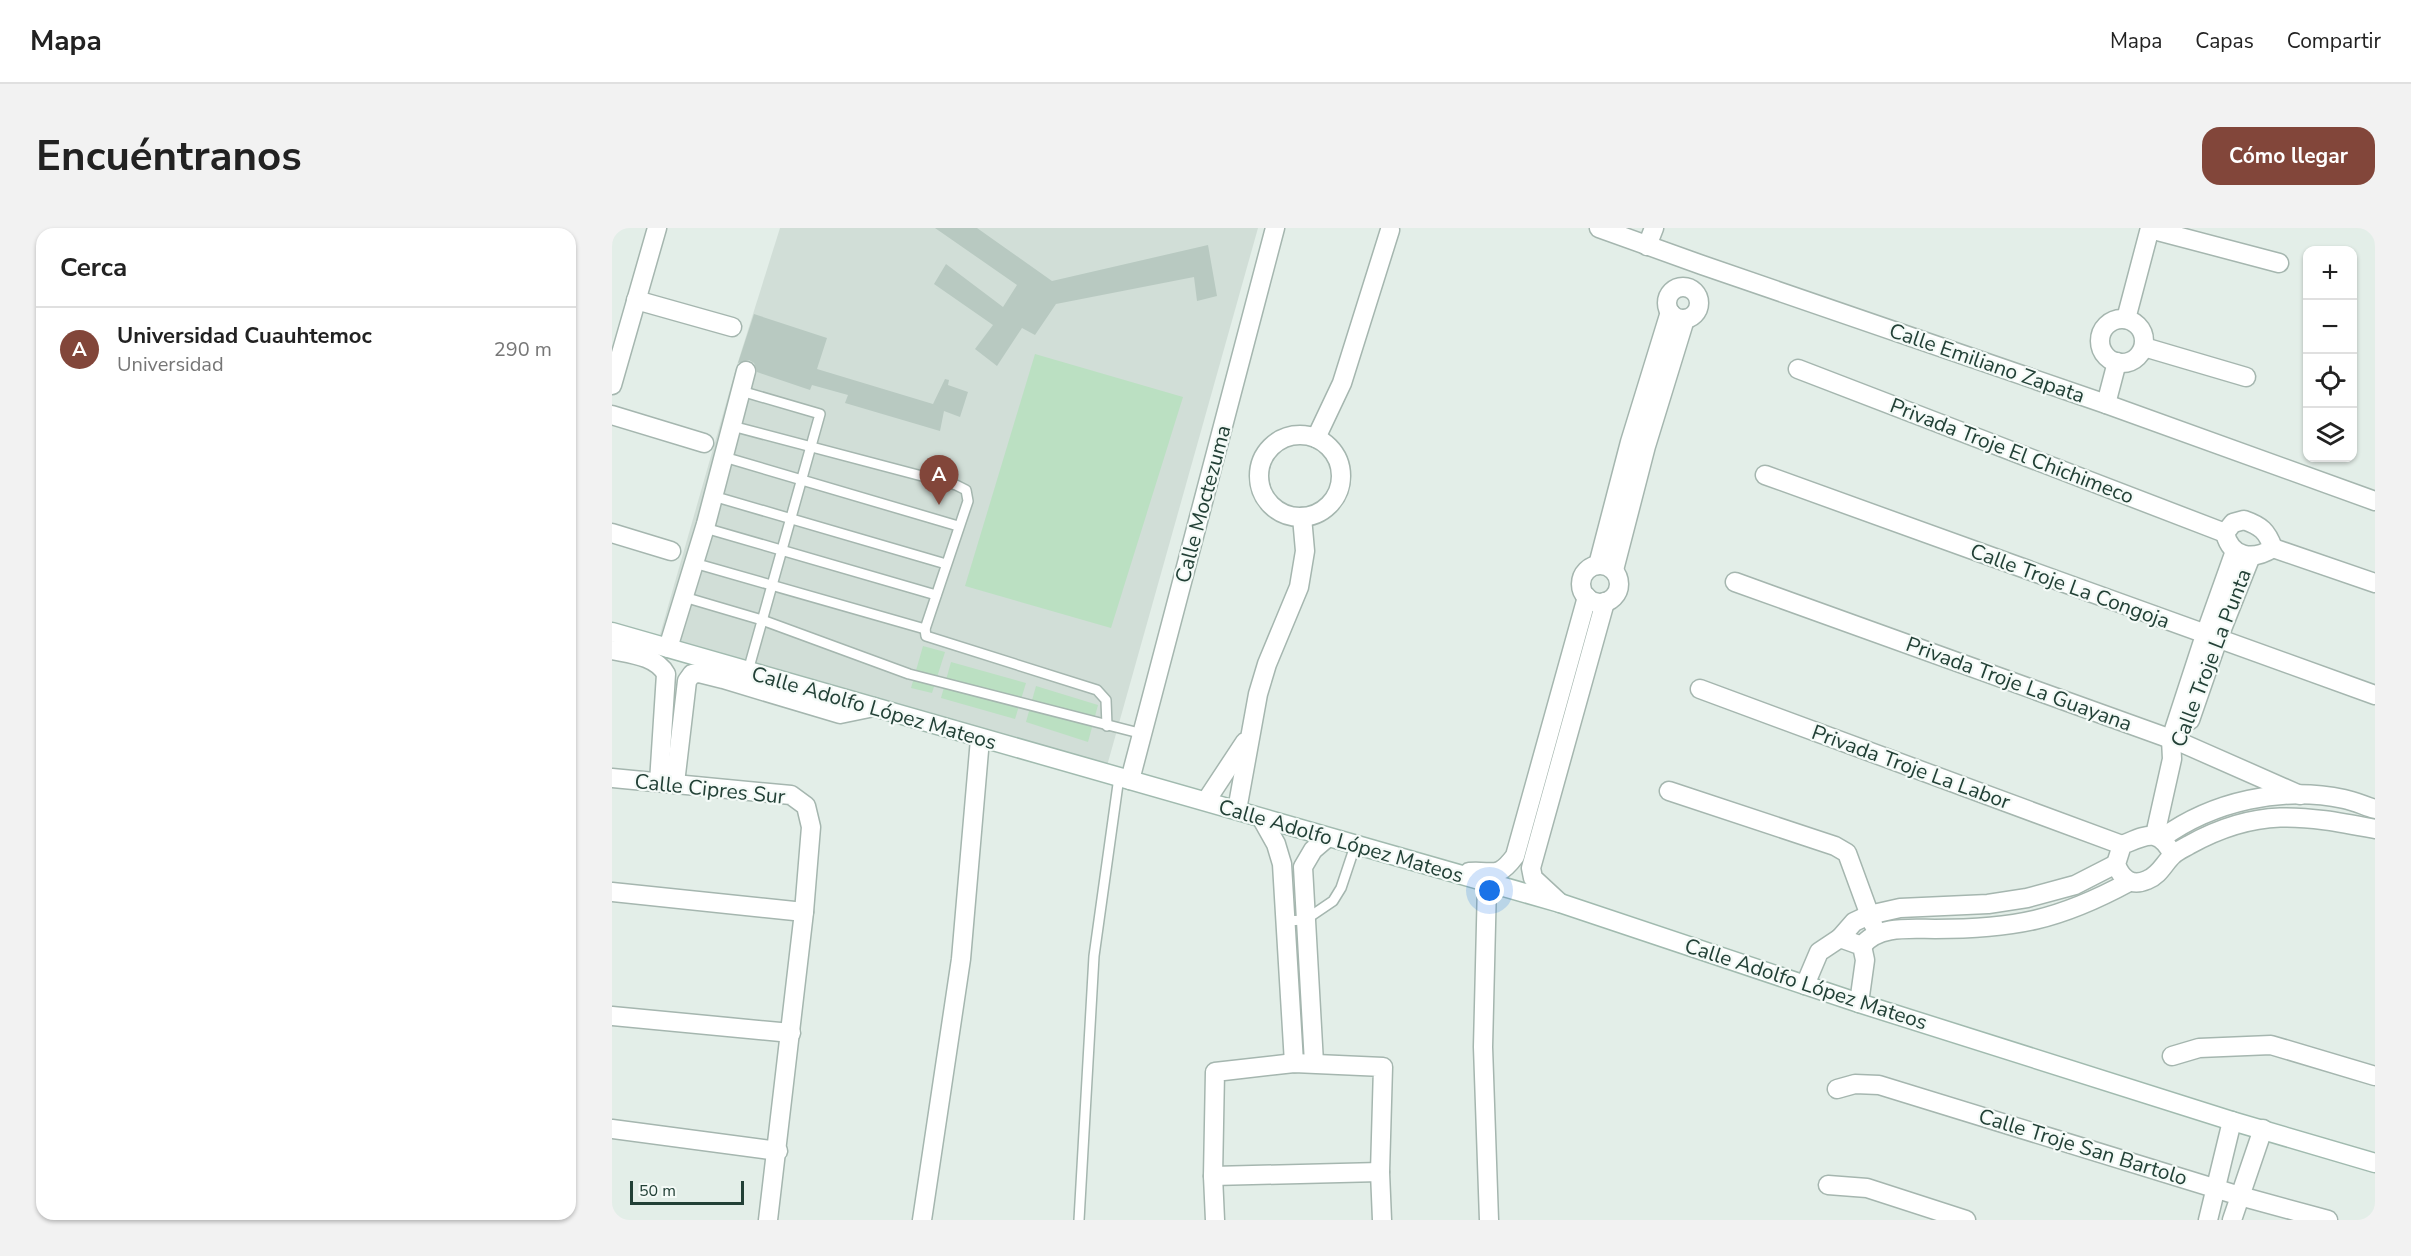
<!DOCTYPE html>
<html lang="es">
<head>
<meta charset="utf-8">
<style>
  :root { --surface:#fff; --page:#f2f2f2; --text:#222; --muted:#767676; --line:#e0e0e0; --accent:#82463a }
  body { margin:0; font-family:"Nunito Sans",sans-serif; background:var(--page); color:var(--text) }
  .controls { position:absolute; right:18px; top:18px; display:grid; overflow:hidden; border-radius:12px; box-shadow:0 2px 4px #0004 }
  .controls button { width:54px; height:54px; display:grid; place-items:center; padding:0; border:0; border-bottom:2px solid var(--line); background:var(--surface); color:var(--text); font:30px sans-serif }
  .scale { position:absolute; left:18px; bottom:15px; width:114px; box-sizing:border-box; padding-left:6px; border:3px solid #224036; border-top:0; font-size:16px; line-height:21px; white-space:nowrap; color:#224036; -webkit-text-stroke:4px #f4faf7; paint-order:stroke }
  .you { position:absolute; left:878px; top:663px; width:21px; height:21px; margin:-15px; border:4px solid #fff; border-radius:50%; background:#1a73e8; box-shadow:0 0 0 9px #1a73e833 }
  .badge { display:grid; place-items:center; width:39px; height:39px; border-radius:50%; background:var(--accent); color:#fff; font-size:20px; font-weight:700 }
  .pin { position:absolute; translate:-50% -50px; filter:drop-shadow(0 2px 3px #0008) }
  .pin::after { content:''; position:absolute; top:32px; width:21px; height:18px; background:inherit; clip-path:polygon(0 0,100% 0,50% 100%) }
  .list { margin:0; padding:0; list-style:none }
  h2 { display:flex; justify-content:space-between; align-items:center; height:78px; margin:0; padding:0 24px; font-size:26px }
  h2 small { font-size:20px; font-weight:400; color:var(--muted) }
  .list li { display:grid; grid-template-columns:39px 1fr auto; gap:18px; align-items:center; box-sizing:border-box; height:84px; padding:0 24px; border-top:2px solid var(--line) }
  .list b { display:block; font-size:22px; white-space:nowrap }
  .list p { margin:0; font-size:20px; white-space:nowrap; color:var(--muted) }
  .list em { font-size:20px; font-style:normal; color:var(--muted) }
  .icon { flex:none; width:33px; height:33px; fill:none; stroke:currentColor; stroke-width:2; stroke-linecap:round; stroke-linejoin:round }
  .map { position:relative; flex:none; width:1763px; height:992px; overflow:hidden; border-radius:18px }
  header { display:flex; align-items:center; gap:36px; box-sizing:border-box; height:84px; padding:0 30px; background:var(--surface); border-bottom:2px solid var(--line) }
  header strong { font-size:28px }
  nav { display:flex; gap:33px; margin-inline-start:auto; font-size:21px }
  .intro { display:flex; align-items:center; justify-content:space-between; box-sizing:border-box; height:144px; padding:0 36px }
  h1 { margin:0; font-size:42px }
  .button { padding:15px 27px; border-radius:18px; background:var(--accent); color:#fff; font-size:21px; font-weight:700 }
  main { display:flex; gap:36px; padding:0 36px }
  aside { flex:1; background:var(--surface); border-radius:18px; box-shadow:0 2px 4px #0004 }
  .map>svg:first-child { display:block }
  .built { fill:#d1ded7 }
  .green { fill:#bbe0c2 }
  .building { fill:#b8c9c1 }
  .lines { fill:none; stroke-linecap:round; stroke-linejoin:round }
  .lane-casing { stroke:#a5b6af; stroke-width:12 }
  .street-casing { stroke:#a5b6af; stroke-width:21 }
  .secondary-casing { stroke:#a1baaf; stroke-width:21 }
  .lane { stroke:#fff; stroke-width:9 }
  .street { stroke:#fff; stroke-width:18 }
  .secondary { stroke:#fff; stroke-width:18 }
  .labels { text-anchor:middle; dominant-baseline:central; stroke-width:4.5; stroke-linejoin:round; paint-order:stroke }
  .street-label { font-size:21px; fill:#224036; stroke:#f4faf7 }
</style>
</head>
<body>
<header>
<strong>Mapa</strong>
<nav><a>Mapa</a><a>Capas</a><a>Compartir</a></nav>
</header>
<div class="intro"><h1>Encuéntranos</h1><a class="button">Cómo llegar</a></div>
<main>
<aside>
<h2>Cerca<small></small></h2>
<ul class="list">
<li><span class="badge">A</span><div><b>Universidad Cuauhtemoc</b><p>Universidad</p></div><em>290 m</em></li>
</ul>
</aside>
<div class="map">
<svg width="1763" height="992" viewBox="0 0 1763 992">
  <rect width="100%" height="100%" fill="#e3eee8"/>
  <!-- built -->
  <polygon class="built" points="168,0 646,0 493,545 45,417 125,137"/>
  <!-- green -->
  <g class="green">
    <polygon points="423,126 571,169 499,400 353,358"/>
    <polygon points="311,418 333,424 320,465 299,460"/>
    <polygon points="339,434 414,455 403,491 329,470"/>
    <polygon points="424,458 486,477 476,514 414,494"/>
  </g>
  <!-- building -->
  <g class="building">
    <polygon points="323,0 365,0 440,53 596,17 605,68 585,73 582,49 444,76 423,107 410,100 385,138 363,121 381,97 322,56 334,36 391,79 405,57"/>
    <polygon points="142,86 215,110 205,141 321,176 333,151 337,152 336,157 356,164 348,189 332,183 328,203 233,175 236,167 200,157 198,162 145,144 142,135 137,132 126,135"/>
  </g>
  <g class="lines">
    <!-- lane casing -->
    <g class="lane-casing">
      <g id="lane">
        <polyline points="129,163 208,186 136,443"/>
        <polyline points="120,198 344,257 354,262 356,273 313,401 314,408 485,462 494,472 495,498"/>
        <polyline points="112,229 346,298"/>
        <polyline points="101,268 334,336"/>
        <polyline points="93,300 324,367"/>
        <polyline points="82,335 313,401"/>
        <polyline points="72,369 150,392 297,446 531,506"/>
        <polyline points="673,693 693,692 721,673 729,660 743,618"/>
        <polyline points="467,992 482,728 507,549"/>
      </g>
    </g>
    <!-- street casing -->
    <g class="street-casing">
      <g id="street">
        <polyline points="987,0 1090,37 1494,176 1763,273"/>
        <polyline points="1538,1 1667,35"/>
        <polyline points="1035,18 1042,0"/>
        <circle cx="1071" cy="75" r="16"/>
        <polyline points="24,72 120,99"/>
        <polyline points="1514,91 1538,0"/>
        <circle cx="1510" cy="113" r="22"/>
        <polyline points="1532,119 1634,149"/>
        <polyline points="1186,141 1613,305"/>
        <polyline points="0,157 45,0"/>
        <polyline points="1494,176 1505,134"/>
        <polyline points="0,187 92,215"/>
        <circle cx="688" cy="248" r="41"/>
        <polyline points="704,210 730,155 778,2"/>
        <polyline points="1153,247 1763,467"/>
        <path d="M1632,292C1649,298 1655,303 1661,320C1641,333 1619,330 1613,305L1621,295Z"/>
        <polyline points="0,305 59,323"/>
        <polyline points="1661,320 1763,355"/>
        <polyline points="986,337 1018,214 1058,84"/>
        <circle cx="988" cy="356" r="19"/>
        <polyline points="1002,342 1034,218 1073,91"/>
        <polyline points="1123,354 1570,515 1688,567"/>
        <polyline points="56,420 94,296 134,143"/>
        <path d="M0,422C19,426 44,428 54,446L47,554"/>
        <polyline points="1088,461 1510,617"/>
        <polyline points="1578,492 1606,411 1639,328"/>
        <polyline points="0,550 179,567 194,578 199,599 192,684 156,992"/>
        <polyline points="518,552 663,0"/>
        <polyline points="63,555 75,453 80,446 87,445 111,451 228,486 262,479"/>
        <polyline points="1057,563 1223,618 1235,625 1261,696"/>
        <polyline points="594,573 633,514"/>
        <polyline points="625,582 646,466 655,436 687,359 693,323 690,289"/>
        <polyline points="650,591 664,616 670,636 682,835"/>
        <polyline points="1543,607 1560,531 1559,511 1593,407 1623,323"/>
        <path d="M1550,610C1601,573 1670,558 1732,571C1742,573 1753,578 1763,581"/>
        <path d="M1561,627C1546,599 1535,607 1510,617L1504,636C1509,650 1519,659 1535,652C1548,647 1552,635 1561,627C1565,623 1572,620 1577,617C1645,579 1690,587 1763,601"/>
        <path d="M857,644C882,642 885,652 903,628L975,369"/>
        <polyline points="875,656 871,819 877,992"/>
        <polyline points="0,664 192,684"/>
        <polyline points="948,675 921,650 919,640 993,374"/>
        <polyline points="1228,710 1242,694 1257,687 1288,680 1376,676 1415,670 1463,657 1504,636"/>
        <path d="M1250,718C1266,697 1299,701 1323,701C1402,701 1447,692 1517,654"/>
        <polyline points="1193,757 1207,724 1228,710 1250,718 1253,732 1247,775"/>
        <polyline points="0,788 179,805"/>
        <polyline points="1560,828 1587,820 1659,817 1763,848"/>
        <polyline points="702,835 691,639 701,622 715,610"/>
        <polyline points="1225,861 1243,856 1267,857 1628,968 1716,992"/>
        <polyline points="0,901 166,923"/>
        <polyline points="601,948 768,944"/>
        <polyline points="1216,957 1255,960 1354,992"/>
        <polyline points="310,992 349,731 368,511"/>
        <polyline points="603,992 601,948 603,844 682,835 771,839 768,944 770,992"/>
        <polyline points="1596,992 1620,893"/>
        <polyline points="1620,992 1651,901"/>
      </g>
    </g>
    <!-- secondary casing -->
    <g class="secondary-casing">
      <polyline id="secondary" points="0,404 948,675 1247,775 1620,893 1763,935"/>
    </g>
    <!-- lane -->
    <use href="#lane" class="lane"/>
    <!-- street -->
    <use href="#street" class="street"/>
    <!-- secondary -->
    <use href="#secondary" class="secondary"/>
  </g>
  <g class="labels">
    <!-- street labels -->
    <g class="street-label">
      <text transform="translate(1375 135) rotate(19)">Calle Emiliano Zapata</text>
      <text transform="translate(1400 223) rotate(21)">Privada Troje El Chichimeco</text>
      <text transform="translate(591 276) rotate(-75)">Calle Moctezuma</text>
      <text transform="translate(1458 358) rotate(20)">Calle Troje La Congoja</text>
      <text transform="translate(1599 430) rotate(-69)">Calle Troje La Punta</text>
      <text transform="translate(1407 456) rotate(20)">Privada Troje La Guayana</text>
      <text transform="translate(262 480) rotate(16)">Calle Adolfo López Mateos</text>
      <text transform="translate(1299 539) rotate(20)">Privada Troje La Labor</text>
      <text transform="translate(98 561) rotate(6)">Calle Cipres Sur</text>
      <text transform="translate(729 613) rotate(16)">Calle Adolfo López Mateos</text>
      <text transform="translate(1194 756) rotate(18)">Calle Adolfo López Mateos</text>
      <text transform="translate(1471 919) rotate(17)">Calle Troje San Bartolo</text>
    </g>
  </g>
</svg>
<div class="controls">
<button>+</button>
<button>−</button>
<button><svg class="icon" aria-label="locate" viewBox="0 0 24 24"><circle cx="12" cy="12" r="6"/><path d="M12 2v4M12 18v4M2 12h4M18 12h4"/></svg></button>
<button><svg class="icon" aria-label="layers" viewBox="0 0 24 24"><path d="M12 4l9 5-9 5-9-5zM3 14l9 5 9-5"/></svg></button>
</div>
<div class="scale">50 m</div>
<div class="you"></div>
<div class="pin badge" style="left:327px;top:277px">A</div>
</div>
</main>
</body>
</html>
